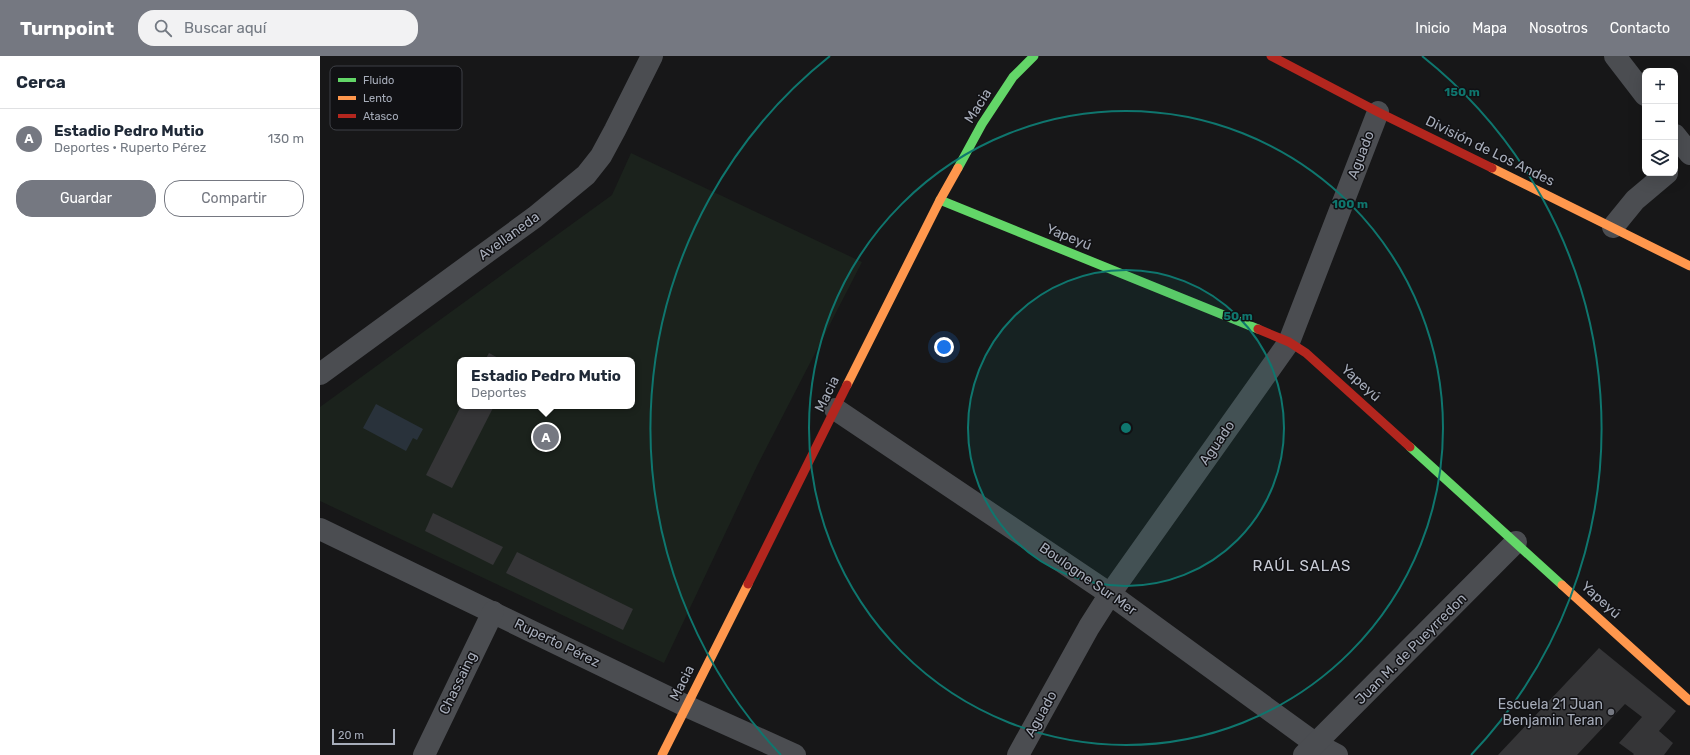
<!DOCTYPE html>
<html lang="es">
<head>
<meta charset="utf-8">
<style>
  :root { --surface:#fff; --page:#f2f2f3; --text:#1f2937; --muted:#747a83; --line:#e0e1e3; --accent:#757881 }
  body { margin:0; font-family:Rubik,sans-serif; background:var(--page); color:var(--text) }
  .controls { position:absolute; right:12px; top:12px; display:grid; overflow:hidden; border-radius:8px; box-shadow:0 4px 16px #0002 }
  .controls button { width:36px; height:36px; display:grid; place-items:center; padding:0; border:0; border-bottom:1px solid var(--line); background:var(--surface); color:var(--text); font:20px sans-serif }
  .scale { position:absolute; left:12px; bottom:10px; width:63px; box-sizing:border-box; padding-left:4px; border:2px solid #a7adba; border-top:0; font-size:11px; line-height:14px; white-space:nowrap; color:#a7adba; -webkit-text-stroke:3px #111114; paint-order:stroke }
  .you { position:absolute; left:624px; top:291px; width:14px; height:14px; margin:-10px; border:3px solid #fff; border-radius:50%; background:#1a73e8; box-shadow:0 0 0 6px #1a73e833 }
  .badge { display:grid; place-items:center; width:26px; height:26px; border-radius:50%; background:var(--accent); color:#fff; font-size:13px; font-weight:700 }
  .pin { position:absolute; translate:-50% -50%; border:2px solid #fff; box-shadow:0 1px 4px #0006 }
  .popup { position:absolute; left:137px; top:301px; width:178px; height:52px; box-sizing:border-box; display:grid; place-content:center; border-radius:8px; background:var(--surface); filter:drop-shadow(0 1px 3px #0005); font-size:13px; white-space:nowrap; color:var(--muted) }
  .popup b { font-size:15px; color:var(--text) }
  .popup::after { content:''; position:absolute; left:50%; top:100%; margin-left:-8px; border:8px solid transparent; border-top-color:var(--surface) }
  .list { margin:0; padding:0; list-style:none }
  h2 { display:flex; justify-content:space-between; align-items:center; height:52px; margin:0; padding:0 16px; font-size:17px }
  h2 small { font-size:13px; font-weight:400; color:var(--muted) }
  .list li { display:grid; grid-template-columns:26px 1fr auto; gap:12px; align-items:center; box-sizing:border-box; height:60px; padding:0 16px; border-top:1px solid var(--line) }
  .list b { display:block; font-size:15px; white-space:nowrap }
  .list p { margin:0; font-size:13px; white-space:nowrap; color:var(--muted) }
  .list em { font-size:13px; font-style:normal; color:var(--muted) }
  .actions { display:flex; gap:8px; padding:12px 16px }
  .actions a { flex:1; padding:9px 0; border:1px solid var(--accent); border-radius:16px; text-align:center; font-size:14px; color:var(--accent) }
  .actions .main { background:var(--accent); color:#fff }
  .icon { flex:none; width:22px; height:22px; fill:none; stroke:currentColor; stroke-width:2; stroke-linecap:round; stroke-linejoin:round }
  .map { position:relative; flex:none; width:1370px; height:699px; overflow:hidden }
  header { display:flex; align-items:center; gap:24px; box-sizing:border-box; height:56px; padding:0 20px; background:var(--accent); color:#fff }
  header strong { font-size:19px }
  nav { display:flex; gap:22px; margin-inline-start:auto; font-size:14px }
  .search { width:280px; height:36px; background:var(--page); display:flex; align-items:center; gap:10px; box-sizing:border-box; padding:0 14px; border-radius:16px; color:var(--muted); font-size:15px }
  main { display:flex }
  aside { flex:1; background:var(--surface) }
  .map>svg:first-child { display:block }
  .garden { fill:#1b221c; fill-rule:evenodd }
  .water { fill:#29323b }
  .building { fill:#353537 }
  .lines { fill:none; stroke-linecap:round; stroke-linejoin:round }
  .street { stroke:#4b4d51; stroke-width:22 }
  .fast { stroke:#63d668; stroke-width:9 }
  .slow { stroke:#ff974d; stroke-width:9 }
  .jam { stroke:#b3261e; stroke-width:9 }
  .ring { fill:none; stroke:#0f766e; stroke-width:2 }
  .poi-dot { fill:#757881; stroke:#111114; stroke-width:1.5 }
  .labels { text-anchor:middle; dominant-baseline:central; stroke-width:3; stroke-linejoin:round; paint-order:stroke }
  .street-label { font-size:14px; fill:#a7adba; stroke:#111114 }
  .poi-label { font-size:14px; fill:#a7adba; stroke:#111114; text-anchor:end }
  .neighbourhood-label { font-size:15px; letter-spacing:1px; fill:#c9ccd6; stroke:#111114 }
  .key { fill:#111114; stroke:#3e4046; stroke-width:1 }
  .key-label { font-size:11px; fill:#a7adba }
  .centre { fill:#0f766e; stroke:#111114; stroke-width:2 }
  .ring-label { font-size:12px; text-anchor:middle; font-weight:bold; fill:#0f766e; stroke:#111114; stroke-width:3; stroke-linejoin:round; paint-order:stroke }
</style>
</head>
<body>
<header>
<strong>Turnpoint</strong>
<div class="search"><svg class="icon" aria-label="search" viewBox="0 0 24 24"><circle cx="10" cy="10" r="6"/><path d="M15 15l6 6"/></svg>Buscar aquí</div>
<nav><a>Inicio</a><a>Mapa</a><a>Nosotros</a><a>Contacto</a></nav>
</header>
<main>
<aside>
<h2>Cerca<small></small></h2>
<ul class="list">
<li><span class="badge">A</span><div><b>Estadio Pedro Mutio</b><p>Deportes · Ruperto Pérez</p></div><em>130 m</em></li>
</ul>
<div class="actions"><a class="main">Guardar</a><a>Compartir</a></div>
</aside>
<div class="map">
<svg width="1370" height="699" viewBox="0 0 1370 699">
  <rect width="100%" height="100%" fill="#171718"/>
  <!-- garden -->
  <path class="garden" d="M311,97L542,206L437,410L344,607L0,445V351L292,139ZM140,304H312V350H140Z"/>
  <!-- water -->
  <polygon class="water" points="56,348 103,373 97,384 93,382 86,395 43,372"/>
  <!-- building -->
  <g class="building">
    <polygon points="169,297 182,304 165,304"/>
    <polygon points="141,350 174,350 132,432 106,419"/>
    <polygon points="113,457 183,491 173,509 105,475"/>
    <polygon points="197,496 313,553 303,574 186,517"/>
    <polygon points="1279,592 1356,655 1339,675 1353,687 1344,699 1313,699 1314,698 1299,687 1322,661 1305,648 1257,699 1178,699"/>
  </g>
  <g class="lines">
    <!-- street -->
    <g class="street">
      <polyline points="1295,0 1325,39"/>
      <polyline points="1355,79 1370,98"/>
      <polyline points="1293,171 1315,144 1347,117"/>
      <polyline points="0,318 215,161 266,119 281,100 295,74 332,0"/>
      <polyline points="515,353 790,538 996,688 1017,699"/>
      <polyline points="0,473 366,650 475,699"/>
      <polyline points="104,699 173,556"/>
      <polyline points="698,699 769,571 790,538 969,286 1058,56"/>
      <polyline points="984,699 1196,486"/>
    </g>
    <!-- fast -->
    <g class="fast">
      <polyline points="638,112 662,68 693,21 714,0"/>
      <polyline points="620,144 938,273"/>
      <polyline points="1090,391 1242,529"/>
    </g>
    <!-- slow -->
    <g class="slow">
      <polyline points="1172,112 1370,210"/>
      <polyline points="527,329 620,144 638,112"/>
      <polyline points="1242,529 1370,645"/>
      <polyline points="342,699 428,528"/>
    </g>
    <!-- jam -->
    <g class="jam">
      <polyline points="951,0 1058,56 1172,112"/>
      <polyline points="938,273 969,286 986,297 1090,391"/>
      <polyline points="428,528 527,329"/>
    </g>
  </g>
  <!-- distance rings -->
  <circle cx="806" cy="372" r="158" fill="#0f766e" fill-opacity=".12"/>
  <g class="ring">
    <circle cx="806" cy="372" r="158"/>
    <circle cx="806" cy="372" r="317"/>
    <path d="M461 699A475 475 0 0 1 510 0M1102 0A475 475 0 0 1 1151 699"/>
  </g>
  <!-- markers -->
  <circle class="poi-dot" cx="1291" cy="656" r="4"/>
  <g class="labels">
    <!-- street labels -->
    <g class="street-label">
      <text transform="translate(658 50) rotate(-58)">Macia</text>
      <text transform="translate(1170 95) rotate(26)">División de Los Andes</text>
      <text transform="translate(1041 99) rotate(-69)">Aguado</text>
      <text transform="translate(189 180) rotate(-36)">Avellaneda</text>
      <text transform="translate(749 181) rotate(22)">Yapeyú</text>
      <text transform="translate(1041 327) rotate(42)">Yapeyú</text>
      <text transform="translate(507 338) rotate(-64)">Macia</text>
      <text transform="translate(897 387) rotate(-55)">Aguado</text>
      <text transform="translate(768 523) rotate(35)">Boulogne Sur Mer</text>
      <text transform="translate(1281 544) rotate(42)">Yapeyú</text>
      <text transform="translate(237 587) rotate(26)">Ruperto Pérez</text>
      <text transform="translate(1091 593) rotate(-45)">Juan M. de Pueyrredon</text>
      <text transform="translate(138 627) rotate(-64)">Chassaing</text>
      <text transform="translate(362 627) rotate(-63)">Macia</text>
      <text transform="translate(721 658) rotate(-61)">Aguado</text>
    </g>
    <!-- poi labels -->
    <g class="poi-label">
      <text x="1283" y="648">Escuela 21 Juan<tspan x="1283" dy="16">Benjamin Teran</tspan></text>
    </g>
    <!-- neighbourhood labels -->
    <g class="neighbourhood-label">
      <text x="982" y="510">RAÚL SALAS</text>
    </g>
  </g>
  <!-- legend -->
  <rect x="10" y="10" width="132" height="64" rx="6" class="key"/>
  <rect x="18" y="22" width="18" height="4" fill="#63d668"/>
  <rect x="18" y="40" width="18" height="4" fill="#ff974d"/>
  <rect x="18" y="58" width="18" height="4" fill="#b3261e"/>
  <g class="key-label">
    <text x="43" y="28">Fluido</text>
    <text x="43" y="46">Lento</text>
    <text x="43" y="64">Atasco</text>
  </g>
  <circle cx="806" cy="372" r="6" class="centre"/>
  <g class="ring-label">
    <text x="1142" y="40">150 m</text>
    <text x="1030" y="152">100 m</text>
    <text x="918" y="264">50 m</text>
  </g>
</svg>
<div class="controls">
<button>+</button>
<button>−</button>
<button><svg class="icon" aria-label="layers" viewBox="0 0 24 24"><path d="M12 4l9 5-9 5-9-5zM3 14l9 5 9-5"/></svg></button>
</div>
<div class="scale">20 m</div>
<div class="you"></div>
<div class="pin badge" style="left:226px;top:381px">A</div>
<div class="popup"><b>Estadio Pedro Mutio</b>Deportes</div>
</div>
</main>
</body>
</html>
